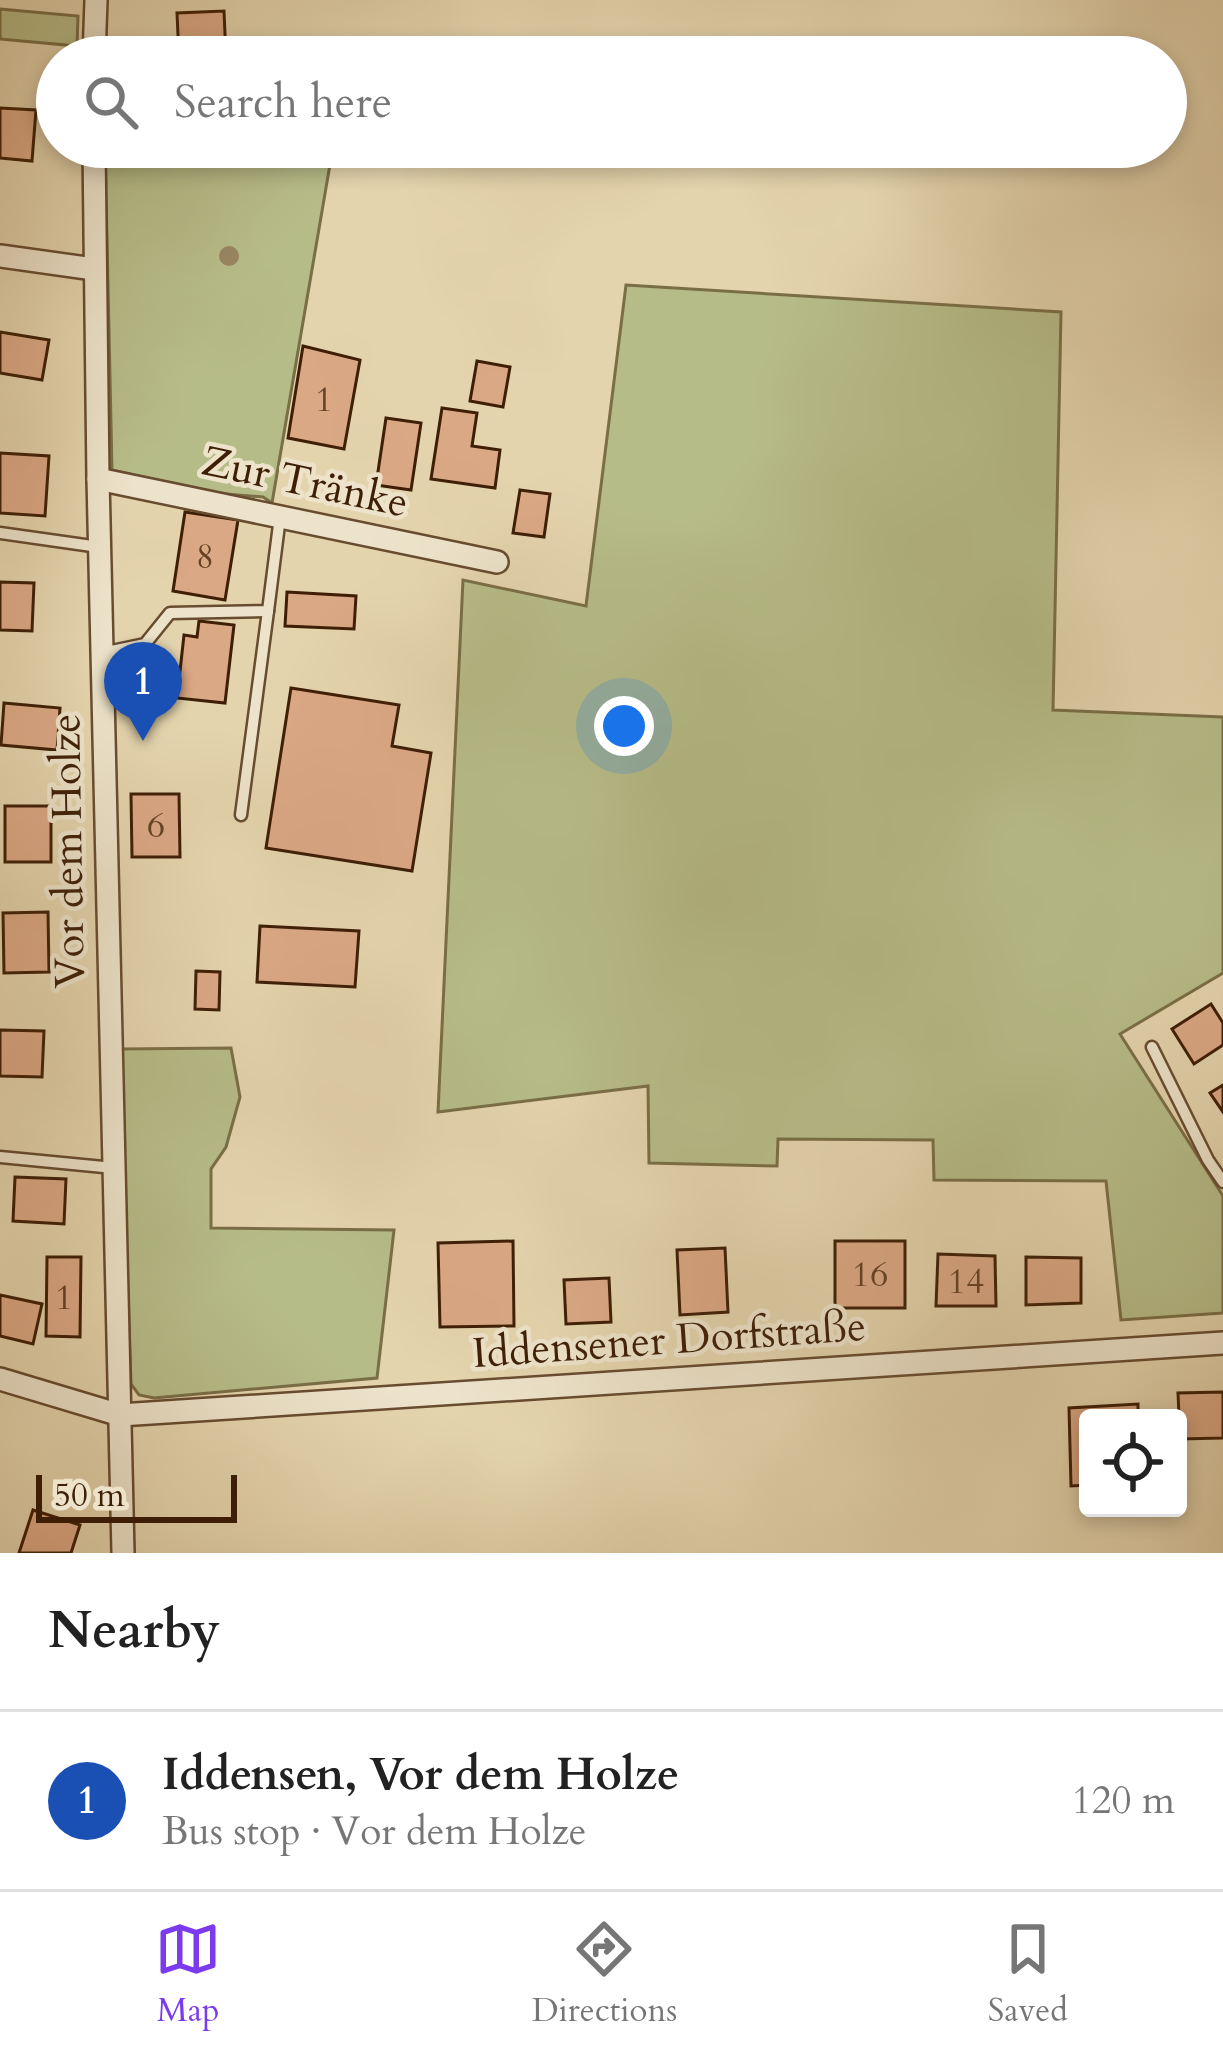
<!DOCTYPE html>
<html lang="en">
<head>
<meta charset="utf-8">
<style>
  :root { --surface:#fff; --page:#f6f6f6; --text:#222; --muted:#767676; --line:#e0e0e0; --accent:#7c3aed }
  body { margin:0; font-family:Cardo,serif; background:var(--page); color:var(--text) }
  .controls { position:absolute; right:36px; bottom:36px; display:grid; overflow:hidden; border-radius:12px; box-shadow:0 6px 18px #0003 }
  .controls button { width:108px; height:108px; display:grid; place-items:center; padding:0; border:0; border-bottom:3px solid var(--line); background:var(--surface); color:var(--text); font:60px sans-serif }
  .scale { position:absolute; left:36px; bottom:30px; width:201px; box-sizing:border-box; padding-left:12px; border:6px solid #3e1f06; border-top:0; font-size:33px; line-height:42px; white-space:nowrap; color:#3e1f06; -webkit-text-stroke:9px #ede3ca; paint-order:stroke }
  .you { position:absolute; left:624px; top:726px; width:42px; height:42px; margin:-30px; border:9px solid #fff; border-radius:50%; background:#1a73e8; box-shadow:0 0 0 18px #1a73e833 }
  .badge { display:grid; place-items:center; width:78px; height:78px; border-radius:50%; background:var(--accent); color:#fff; font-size:39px; font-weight:700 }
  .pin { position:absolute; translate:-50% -99px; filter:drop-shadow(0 3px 6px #0008) }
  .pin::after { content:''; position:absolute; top:63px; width:42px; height:36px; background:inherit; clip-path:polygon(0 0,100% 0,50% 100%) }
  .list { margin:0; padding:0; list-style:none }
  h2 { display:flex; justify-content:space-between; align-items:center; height:156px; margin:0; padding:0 48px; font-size:51px }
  h2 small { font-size:39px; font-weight:400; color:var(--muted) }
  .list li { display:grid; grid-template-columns:78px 1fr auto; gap:36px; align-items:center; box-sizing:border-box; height:180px; padding:0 48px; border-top:3px solid var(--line) }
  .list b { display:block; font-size:45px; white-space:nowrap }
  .list p { margin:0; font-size:39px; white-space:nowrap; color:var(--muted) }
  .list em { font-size:39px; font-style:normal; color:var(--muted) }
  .icon { flex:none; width:66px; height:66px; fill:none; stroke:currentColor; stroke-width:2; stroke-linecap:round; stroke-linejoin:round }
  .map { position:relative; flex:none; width:1223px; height:1553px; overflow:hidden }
  .search { position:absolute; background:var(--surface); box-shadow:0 6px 18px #0003; left:36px; right:36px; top:36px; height:132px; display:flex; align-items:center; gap:30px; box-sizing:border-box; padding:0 42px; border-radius:66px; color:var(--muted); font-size:45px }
  .sheet { height:336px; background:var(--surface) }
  nav { display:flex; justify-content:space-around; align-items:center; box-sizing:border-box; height:168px; border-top:3px solid var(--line); background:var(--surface); font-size:33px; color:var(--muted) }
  nav a { display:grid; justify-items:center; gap:6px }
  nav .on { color:var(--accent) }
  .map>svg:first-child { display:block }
  .green { fill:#b6bc88; stroke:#7a6e47; stroke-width:3 }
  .building { fill:#dba885; stroke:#3e1f06; stroke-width:3 }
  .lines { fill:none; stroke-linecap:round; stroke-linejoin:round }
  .service-casing { stroke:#684c30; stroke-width:15 }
  .minor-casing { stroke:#684c30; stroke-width:26 }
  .service { stroke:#ede3ca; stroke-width:10 }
  .minor { stroke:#ede3ca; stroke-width:21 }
  .tree { fill:#998663 }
  .labels { text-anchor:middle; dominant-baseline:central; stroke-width:9; stroke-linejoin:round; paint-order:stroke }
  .number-label { font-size:36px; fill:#654126 }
  .street-label { font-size:42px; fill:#3e1f06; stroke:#ede3ca }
</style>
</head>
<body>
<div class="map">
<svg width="1223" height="1553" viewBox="0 0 1223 1553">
  <rect width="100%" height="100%" fill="#e4d4ad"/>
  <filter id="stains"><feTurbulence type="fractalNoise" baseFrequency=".00167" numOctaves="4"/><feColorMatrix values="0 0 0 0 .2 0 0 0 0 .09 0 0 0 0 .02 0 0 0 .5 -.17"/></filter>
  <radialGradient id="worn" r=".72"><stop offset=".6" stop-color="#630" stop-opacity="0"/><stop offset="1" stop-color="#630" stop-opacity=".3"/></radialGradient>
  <!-- green -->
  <g class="green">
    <polygon points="0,9 78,16 77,46 0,39"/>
    <polygon points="105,147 333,147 272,503 263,497 214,493 112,470"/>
    <polygon points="626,285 1061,312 1053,710 1223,717 1223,973 1120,1034 1223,1196 1223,1313 1121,1320 1106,1181 934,1180 933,1140 778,1139 777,1166 649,1163 648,1086 438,1112 463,580 586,606"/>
    <polygon points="231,1048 240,1097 226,1147 211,1169 211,1228 394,1230 377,1378 154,1398 139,1395 131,1384 120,1049"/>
  </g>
  <!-- building -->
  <g class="building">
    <polygon points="224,11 226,57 179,57 177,13"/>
    <polygon points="0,108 36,110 32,161 0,158"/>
    <polygon points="0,332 49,340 42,380 0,373"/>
    <polygon points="303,346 360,360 344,449 288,438"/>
    <polygon points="477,361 510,367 503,407 470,401"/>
    <polygon points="442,408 477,413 472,446 500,450 495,488 431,479"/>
    <polygon points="386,418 421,423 411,490 376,485"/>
    <polygon points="0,453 49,456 45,516 0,513"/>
    <polygon points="520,490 550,494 544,537 513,533"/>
    <polygon points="185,512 238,520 225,600 173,591"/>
    <polygon points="0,582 34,583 32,631 0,630"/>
    <polygon points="287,592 356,596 354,629 285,626"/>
    <polygon points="199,621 234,625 225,703 177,698 184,635 197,637"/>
    <polygon points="291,688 399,705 392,746 431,753 412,871 266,848"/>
    <polygon points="4,703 60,708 57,750 1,745"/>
    <polygon points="131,794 179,794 180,857 132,857"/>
    <rect x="5" y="806" width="46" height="56"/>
    <polygon points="48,912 49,972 4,973 3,913"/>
    <polygon points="260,926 359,931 355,987 257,982"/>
    <polygon points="196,971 220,972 219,1010 195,1009"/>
    <polygon points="1211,1004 1223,1023 1223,1045 1194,1064 1172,1029"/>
    <polygon points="0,1030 44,1031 42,1077 0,1076"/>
    <polygon points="1223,1085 1223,1112 1210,1093"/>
    <polygon points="15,1177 66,1179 64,1224 13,1221"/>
    <polygon points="513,1241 514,1326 440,1327 438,1243"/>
    <rect x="835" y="1241" width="70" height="67"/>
    <polygon points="725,1248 728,1312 680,1315 677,1250"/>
    <polygon points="938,1254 995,1256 996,1306 936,1306"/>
    <polygon points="47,1257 81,1257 80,1337 46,1336"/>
    <polygon points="1026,1257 1081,1258 1081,1303 1026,1305"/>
    <polygon points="609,1278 611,1322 566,1324 564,1280"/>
    <polygon points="0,1295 42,1304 33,1344 0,1336"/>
    <polygon points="1223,1392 1223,1438 1180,1439 1178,1393"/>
    <polygon points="1138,1404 1138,1418 1088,1418 1088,1485 1071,1486 1069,1408"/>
    <polygon points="33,1510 80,1525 71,1553 19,1553"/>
  </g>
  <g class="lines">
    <!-- service casing -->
    <g class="service-casing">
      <g id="service">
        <polyline points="0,533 99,547"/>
        <polyline points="102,653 145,644 170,613 268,611 280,517"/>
        <polyline points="241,815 268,611"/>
        <polyline points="1152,1047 1208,1160 1223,1182"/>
        <polyline points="0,1157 114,1168"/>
      </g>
    </g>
    <!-- minor casing -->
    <g class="minor-casing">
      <g id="minor">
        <polyline points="94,57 96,0"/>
        <polyline points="94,147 98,479 123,1553"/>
        <polyline points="0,256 94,269"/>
        <polyline points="98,479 497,562"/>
        <polyline points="0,1379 120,1415 1223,1343"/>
      </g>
    </g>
    <!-- service -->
    <use href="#service" class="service"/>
    <!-- minor -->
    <use href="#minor" class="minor"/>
  </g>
  <!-- trees -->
  <circle class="tree" cx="229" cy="256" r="10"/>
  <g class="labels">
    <!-- number labels -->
    <g class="number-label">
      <text x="324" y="399">1</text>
      <text x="205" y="556">8</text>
      <text x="156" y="825">6</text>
      <text x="870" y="1274">16</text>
      <text x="966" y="1281">14</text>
      <text x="64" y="1297">1</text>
    </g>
    <!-- street labels -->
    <g class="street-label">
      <text transform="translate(305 482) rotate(12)">Zur Tränke</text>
      <text transform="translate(68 851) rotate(-91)">Vor dem Holze</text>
      <text transform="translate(669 1340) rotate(-4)">Iddensener Dorfstraße</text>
    </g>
  </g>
  <rect width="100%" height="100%" filter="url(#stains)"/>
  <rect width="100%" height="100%" fill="url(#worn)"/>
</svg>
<div class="controls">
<button><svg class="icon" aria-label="locate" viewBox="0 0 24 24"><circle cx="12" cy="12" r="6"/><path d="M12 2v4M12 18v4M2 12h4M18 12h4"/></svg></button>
</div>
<div class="scale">50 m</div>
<div class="you"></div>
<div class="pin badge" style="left:143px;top:741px;background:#1a4fb4">1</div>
<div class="search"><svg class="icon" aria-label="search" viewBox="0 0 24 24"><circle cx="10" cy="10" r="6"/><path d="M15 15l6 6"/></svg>Search here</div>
</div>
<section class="sheet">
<h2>Nearby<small></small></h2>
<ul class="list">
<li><span class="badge" style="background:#1a4fb4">1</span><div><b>Iddensen, Vor dem Holze</b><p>Bus stop · Vor dem Holze</p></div><em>120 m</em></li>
</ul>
</section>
<nav>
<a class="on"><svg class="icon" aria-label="map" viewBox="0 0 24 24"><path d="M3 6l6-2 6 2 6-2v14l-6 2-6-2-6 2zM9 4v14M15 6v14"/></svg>Map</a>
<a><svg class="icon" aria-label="directions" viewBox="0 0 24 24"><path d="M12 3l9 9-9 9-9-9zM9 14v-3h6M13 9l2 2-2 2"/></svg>Directions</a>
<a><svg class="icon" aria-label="saved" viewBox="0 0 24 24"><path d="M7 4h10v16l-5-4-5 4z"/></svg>Saved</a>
</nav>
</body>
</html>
